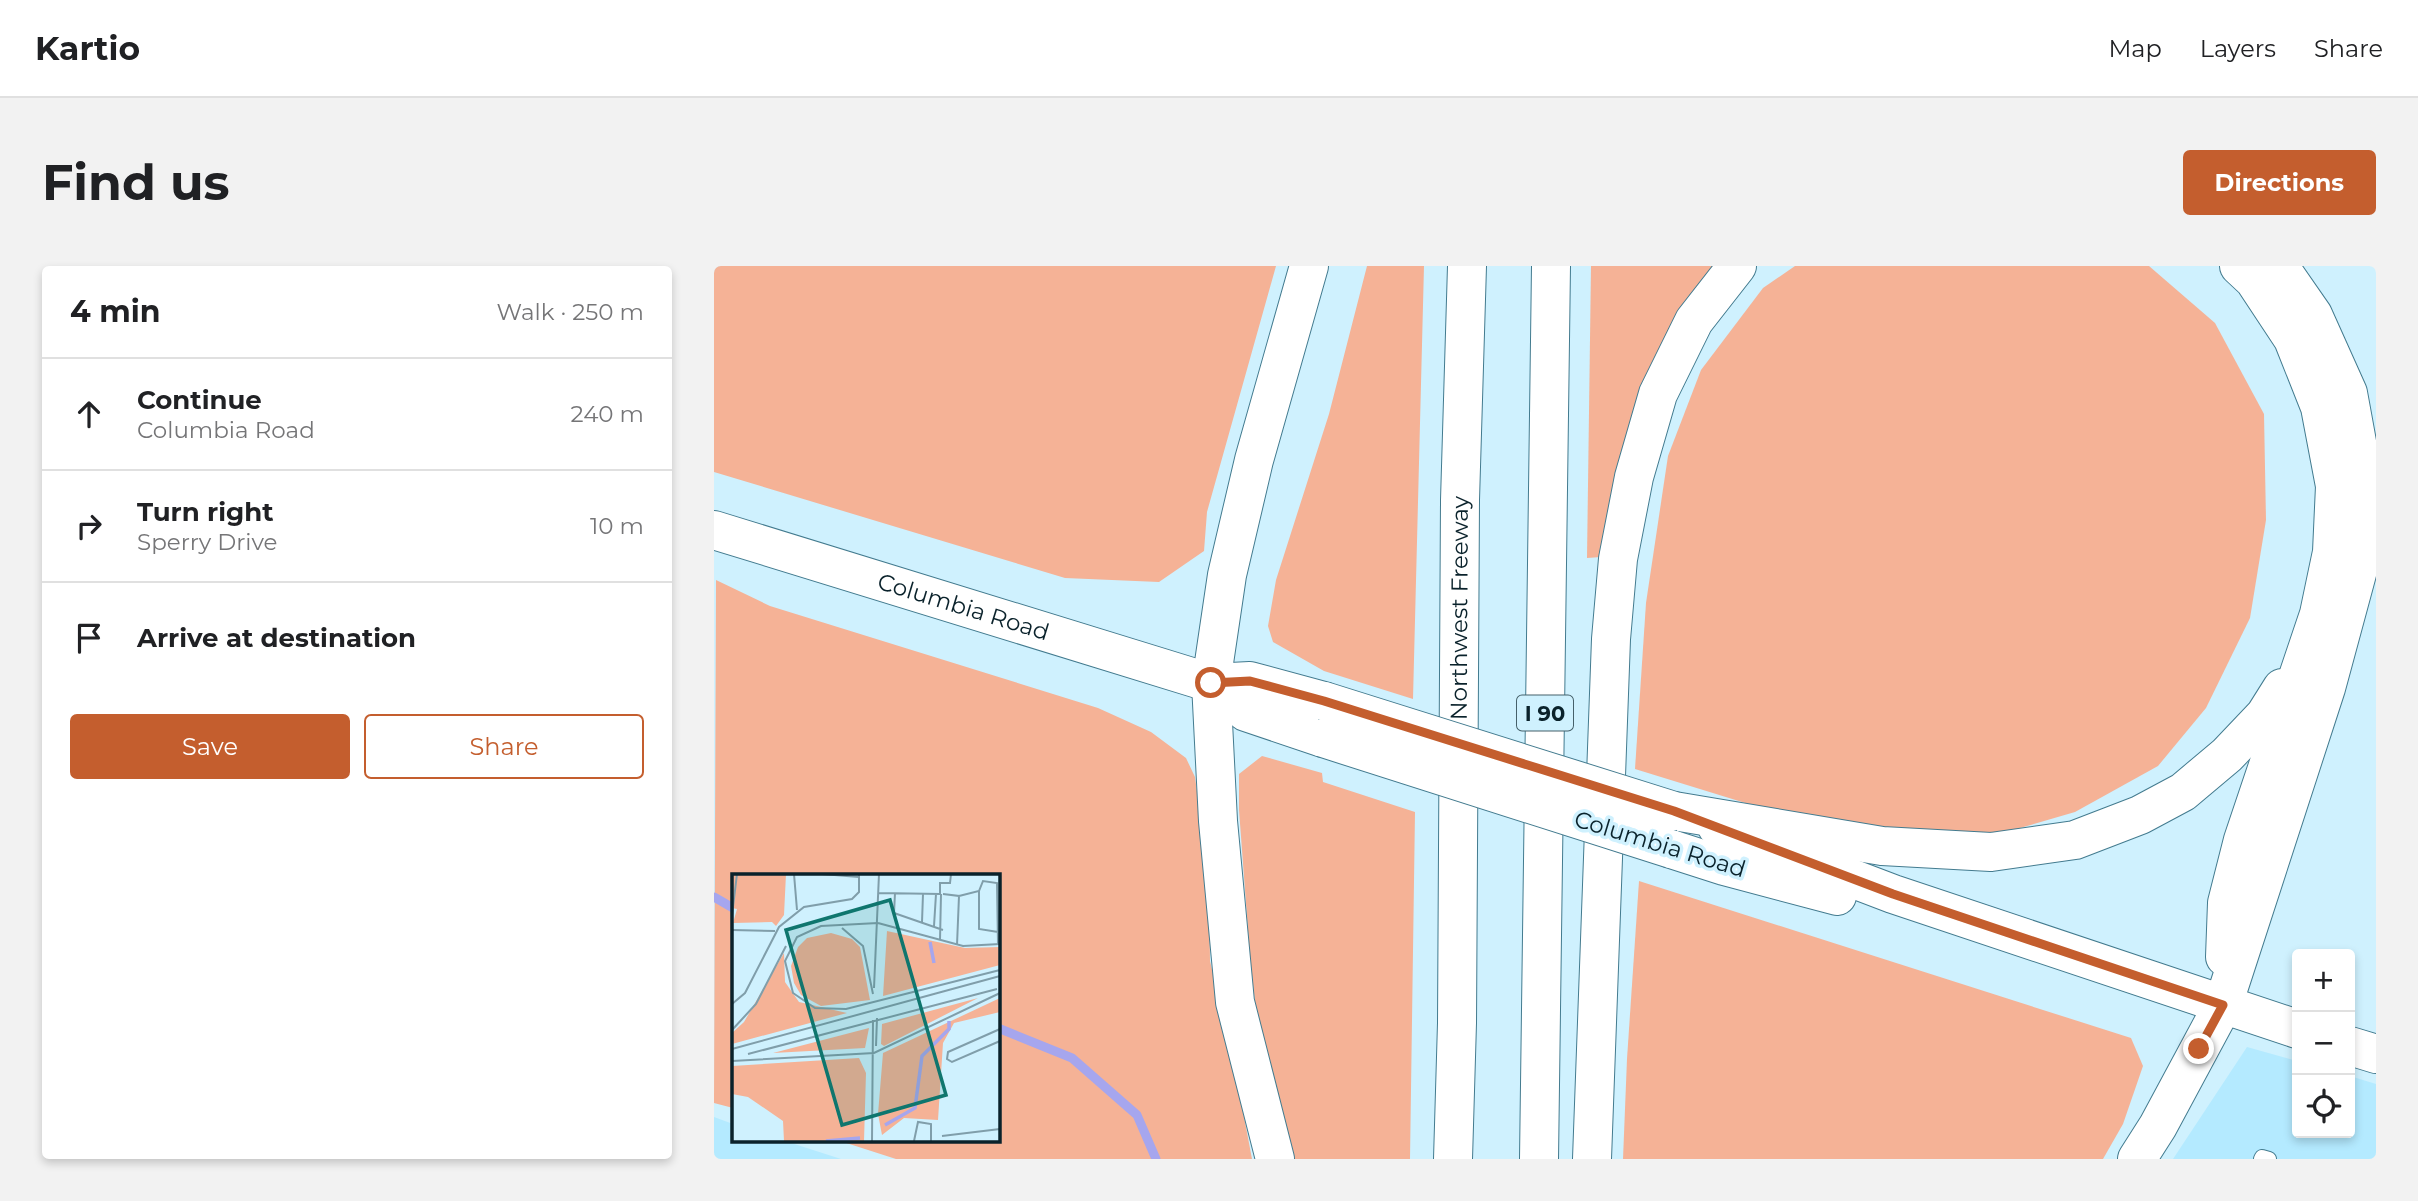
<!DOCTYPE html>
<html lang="en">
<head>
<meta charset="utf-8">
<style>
  :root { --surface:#fff; --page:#f2f2f2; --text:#202124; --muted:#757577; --line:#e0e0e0; --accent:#c45e2e }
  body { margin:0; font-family:Montserrat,sans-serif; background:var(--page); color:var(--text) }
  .controls { position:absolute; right:21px; bottom:21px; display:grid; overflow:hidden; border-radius:7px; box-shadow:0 4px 10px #0003 }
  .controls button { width:63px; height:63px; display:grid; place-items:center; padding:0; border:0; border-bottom:2px solid var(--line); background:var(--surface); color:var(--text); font:35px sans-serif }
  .stop { position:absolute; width:21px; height:21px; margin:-16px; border:5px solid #c45e2e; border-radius:50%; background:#fff }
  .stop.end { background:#c45e2e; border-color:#fff; box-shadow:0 2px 7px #0008 }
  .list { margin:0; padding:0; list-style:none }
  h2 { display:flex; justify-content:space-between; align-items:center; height:91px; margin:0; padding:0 28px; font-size:30px }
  h2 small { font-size:23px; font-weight:400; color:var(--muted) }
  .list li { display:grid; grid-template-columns:46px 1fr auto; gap:21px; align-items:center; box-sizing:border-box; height:112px; padding:0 28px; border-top:2px solid var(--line) }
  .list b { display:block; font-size:26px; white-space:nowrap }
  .list p { margin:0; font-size:23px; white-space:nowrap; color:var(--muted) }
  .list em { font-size:23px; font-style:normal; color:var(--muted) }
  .actions { display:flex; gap:14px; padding:21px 28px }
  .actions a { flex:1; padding:16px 0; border:2px solid var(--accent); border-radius:7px; text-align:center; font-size:24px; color:var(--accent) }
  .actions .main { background:var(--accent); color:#fff }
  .icon { flex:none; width:38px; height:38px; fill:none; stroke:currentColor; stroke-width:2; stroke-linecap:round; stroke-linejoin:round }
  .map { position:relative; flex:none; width:1662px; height:893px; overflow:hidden; border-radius:7px }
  header { display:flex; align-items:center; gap:42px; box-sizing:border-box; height:98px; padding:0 35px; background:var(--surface); border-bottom:2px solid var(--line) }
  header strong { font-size:33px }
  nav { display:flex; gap:38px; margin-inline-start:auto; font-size:24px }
  .intro { display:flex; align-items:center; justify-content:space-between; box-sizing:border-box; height:168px; padding:0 42px }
  h1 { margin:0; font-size:49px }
  .button { padding:18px 32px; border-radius:7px; background:var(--accent); color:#fff; font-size:24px; font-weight:700 }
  main { display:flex; gap:42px; padding:0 42px }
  aside { flex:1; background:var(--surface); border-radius:7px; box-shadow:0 4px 10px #0003 }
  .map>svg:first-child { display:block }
  .built { fill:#b4eaff }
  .green { fill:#f5b296 }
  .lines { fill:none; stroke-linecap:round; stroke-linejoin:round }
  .stream { stroke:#a6a6ee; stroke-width:9 }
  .lane-casing { stroke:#437b8f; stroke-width:16 }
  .secondary-casing { stroke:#437b8f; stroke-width:40 }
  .highway-casing { stroke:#437b8f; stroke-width:40 }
  .lane { stroke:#fff; stroke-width:14 }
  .secondary { stroke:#fff; stroke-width:38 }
  .highway { stroke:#fff; stroke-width:38 }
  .secondary-bridge-casing { stroke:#437b8f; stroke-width:40; stroke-linecap:butt }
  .secondary-bridge { stroke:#fff; stroke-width:38 }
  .route { stroke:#c45e2e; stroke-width:9 }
  .labels { text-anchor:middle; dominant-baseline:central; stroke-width:7; stroke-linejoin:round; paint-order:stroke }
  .shield { fill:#cff1fe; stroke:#45606a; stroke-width:2 }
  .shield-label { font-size:21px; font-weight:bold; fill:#0a222b }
  .street-label { font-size:23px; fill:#0a222b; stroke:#cff1fe }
  .inset-river { fill:none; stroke:#a6a6ee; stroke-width:3.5 }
  .inset-road { fill:none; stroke:#809eaa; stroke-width:2 }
  .view { fill:#0f766e; fill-opacity:0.15; stroke:#0f766e; stroke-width:3.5 }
  .inset-edge { fill:none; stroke:#0a222b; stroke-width:3.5 }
</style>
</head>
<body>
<header>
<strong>Kartio</strong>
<nav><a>Map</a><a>Layers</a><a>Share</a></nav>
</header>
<div class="intro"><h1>Find us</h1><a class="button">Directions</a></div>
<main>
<aside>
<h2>4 min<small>Walk · 250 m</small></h2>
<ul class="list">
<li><svg class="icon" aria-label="ahead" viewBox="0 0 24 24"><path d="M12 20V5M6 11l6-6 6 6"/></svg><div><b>Continue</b><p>Columbia Road</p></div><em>240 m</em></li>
<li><svg class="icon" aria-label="right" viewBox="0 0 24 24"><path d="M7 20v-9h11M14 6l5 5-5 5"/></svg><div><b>Turn right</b><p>Sperry Drive</p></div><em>10 m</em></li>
<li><svg class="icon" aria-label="arrive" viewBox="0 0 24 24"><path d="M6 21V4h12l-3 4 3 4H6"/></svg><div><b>Arrive at destination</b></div></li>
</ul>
<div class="actions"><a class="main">Save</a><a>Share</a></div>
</aside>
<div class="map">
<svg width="1662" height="893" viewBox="0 0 1662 893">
  <rect width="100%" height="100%" fill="#cff1fe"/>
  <!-- built -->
  <g class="built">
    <polygon points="1533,781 1583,795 1583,867 1636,867 1636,810 1662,818 1662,893 1459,893"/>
    <polygon points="0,851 19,858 19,874 68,874 127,893 0,893"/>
  </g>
  <!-- green -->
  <g class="green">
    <polygon points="0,0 562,0 493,246 490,285 445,316 351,312 0,206"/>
    <polygon points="653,0 710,0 699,433 610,405 559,376 554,360 562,314 615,148"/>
    <polygon points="877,0 1014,0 887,291 873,292"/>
    <polygon points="1081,0 1435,0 1501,57 1550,148 1552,254 1536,352 1492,442 1444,500 1361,546 1268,573 1196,566 1054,544 921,503 932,337 954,190 987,104 1049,22"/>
    <polygon points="2,314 56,340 384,442 437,466 472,492 481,511 495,612 496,695 518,787 538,893 182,893 123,874 284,874 284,610 19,610 19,842 0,837"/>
    <polygon points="548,490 608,507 609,516 701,546 696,893 576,893 543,754 536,691 525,544 525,508"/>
    <polygon points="925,615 1417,772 1429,800 1409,858 1389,893 909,893 913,793"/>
  </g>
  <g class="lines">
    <!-- stream -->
    <g class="stream">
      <polyline points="0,631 19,642"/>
      <polyline points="284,762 358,792 423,849 442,893"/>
    </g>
    <!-- lane casing -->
    <g class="lane-casing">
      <polyline id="lane" points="1547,893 1548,891 1555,893"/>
    </g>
    <!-- secondary casing -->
    <g class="secondary-casing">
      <g id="secondary">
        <path id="s1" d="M0,264L497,417L536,415L610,435"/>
        <polyline points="497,417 532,446 609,472"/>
        <polyline points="1003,561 1179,628 1583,763"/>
        <polyline points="957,583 1010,600 1123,630"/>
        <polyline points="1636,780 1662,788"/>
        <polyline points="1423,893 1444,860 1509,739"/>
      </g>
    </g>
    <!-- highway casing -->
    <g class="highway-casing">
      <g id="highway">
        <polyline points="960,545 1168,580 1277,586 1361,574 1426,549 1469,526 1513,489 1551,449 1568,422"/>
        <polyline points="1511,691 1513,637 1529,574 1605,348 1618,286 1621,220 1606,141 1579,73 1540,14 1525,0"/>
        <polyline points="1509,739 1612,422 1648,289 1651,220 1634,127 1599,49 1565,0"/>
        <polyline points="561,893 521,736 504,555 497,417 513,309 540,194 595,0"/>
        <path id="s2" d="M739,893L743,757L746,234L753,0"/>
        <polyline points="825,893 837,0"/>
        <polyline points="878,893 897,373 904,293 920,211 944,128 980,55 1023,0"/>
      </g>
    </g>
    <!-- lane -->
    <use href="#lane" class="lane"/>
    <!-- secondary -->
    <use href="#secondary" class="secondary"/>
    <!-- highway -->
    <use href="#highway" class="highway"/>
    <!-- secondary-bridge casing -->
    <g class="secondary-bridge-casing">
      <g id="secondary-bridge">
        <polyline points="610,435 960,545"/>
        <polyline points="609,472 957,583"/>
      </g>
    </g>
    <!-- secondary-bridge -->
    <use href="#secondary-bridge" class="secondary-bridge"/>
  </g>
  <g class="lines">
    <!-- route -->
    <polyline class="route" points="497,417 536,415 610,435 960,545 1179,628 1509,739 1485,783"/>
  </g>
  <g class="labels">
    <!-- shield labels -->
    <rect class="shield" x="803" y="429.5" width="56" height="35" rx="5"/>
    <g class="shield-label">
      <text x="831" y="447">I 90</text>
    </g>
    <!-- street labels -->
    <g class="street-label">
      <text stroke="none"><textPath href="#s1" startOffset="261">Columbia Road</textPath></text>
      <text stroke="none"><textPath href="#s2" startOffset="551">Northwest Freeway</textPath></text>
      <text transform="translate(946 578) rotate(17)">Columbia Road</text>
    </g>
  </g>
  <!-- overview -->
  <g transform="translate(18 608)">
    <rect width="268" height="268" fill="#cff1fe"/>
    <path d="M0,0H54L52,41L44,52L40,48L1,49L5,35L0,34ZM155,57L233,74L268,73V91L151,122ZM99,59L120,65L128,73L138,126L89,132L69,121L62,109L59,92L66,73L75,64ZM52,79L53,108L67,128L115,139L0,170V159L12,148ZM246,124L152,172L149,170L150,150ZM268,124V138L222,149L211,169L206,246L172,244L150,261L146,240L151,179ZM137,154L133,174L41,179ZM127,184L134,199L132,267H52L51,247L16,223L0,220V192Z" fill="#f5b296"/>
    <path class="inset-river" d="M198,68L202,89M153,251L183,234L190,182L217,155V147M94,267L128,264"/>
    <path class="inset-road" d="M62,0L65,36M90,0L127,3M247,17V55L266,58M147,19L208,20V9H218L219,0M163,19L162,39L211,56M211,20L227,22L225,71M227,22L247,17L251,7L265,9L266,71M0,41L5,0M190,48L191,20M146,49L231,72L268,70M146,49L89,52L65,63L53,87L61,119L83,134L114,135L268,96M202,52L204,20M110,54L131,72L141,120M0,56L43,57M208,66L209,20M142,114L147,0M0,130L13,119L47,53L72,33L120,25L127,18V0M268,155L216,178L215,185L220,188L268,167M0,156L24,130L54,72M144,172L145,144M0,175L268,102M16,180L265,115M0,187L142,179L268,119M210,262L268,255M140,267L141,146M182,267L186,248L199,250V267"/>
    <path class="view" d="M158,26L214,221L110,251L54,56Z"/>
    <rect width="268" height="268" class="inset-edge"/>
  </g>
</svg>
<div class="controls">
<button>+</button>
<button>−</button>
<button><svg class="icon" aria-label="locate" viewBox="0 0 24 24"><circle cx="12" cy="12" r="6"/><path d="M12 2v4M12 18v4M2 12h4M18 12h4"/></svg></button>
</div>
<div class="stop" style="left:497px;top:417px"></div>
<div class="stop end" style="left:1485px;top:783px"></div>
</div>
</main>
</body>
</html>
